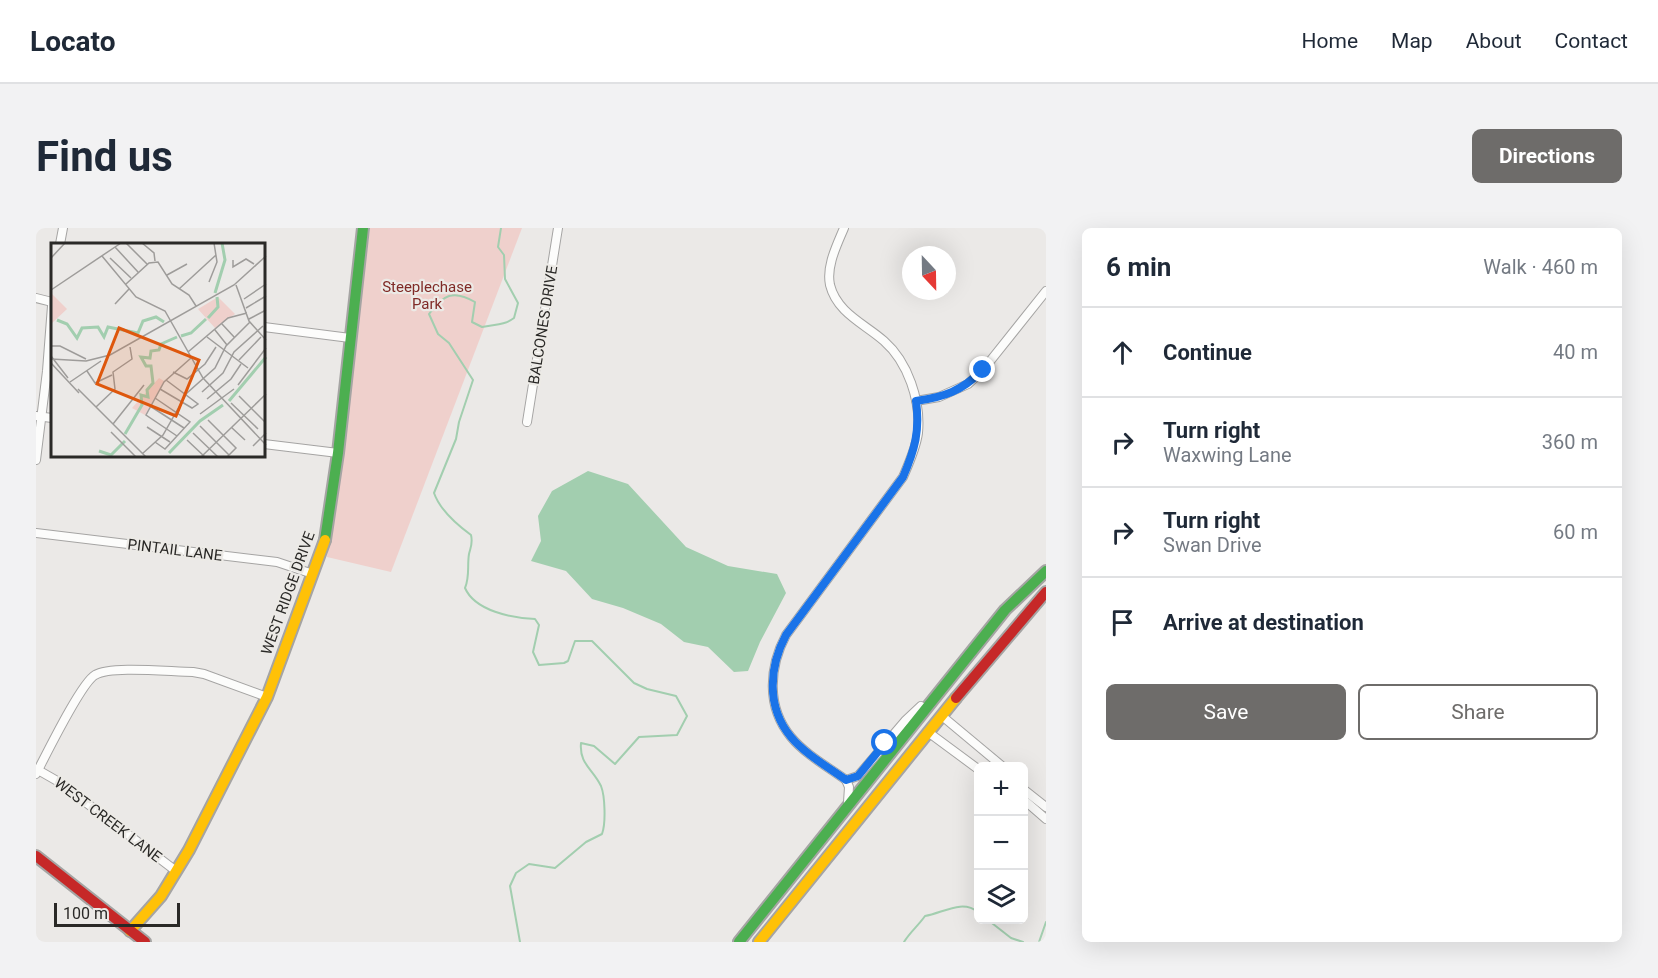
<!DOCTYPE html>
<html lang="en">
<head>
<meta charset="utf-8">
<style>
  :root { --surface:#fff; --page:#f2f2f3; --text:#1f2937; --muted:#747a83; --line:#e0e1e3; --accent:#6e6c6a }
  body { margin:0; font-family:Roboto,sans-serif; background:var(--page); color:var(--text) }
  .controls { position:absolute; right:18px; bottom:18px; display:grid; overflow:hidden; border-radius:9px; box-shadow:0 6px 24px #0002 }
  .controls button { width:54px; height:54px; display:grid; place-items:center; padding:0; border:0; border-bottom:2px solid var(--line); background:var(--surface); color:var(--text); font:30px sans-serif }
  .compass { position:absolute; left:866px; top:18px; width:54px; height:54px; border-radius:50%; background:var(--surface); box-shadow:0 6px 24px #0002; rotate:158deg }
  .scale { position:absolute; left:18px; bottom:15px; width:126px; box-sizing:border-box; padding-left:6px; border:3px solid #2a2927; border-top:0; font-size:16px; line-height:21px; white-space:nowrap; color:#2a2927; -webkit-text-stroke:4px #eceae6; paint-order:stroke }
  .stop { position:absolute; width:18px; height:18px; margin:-14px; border:4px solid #1a73e8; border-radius:50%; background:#fff }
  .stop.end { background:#1a73e8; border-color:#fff; box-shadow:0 2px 6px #0008 }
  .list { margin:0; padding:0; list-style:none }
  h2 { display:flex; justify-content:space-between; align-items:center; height:78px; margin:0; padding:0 24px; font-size:26px }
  h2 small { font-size:20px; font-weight:400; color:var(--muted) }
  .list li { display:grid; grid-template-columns:39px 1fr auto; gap:18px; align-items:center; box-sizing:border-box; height:90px; padding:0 24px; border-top:2px solid var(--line) }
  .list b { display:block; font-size:22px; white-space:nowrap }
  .list p { margin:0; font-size:20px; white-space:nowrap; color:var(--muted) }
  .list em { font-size:20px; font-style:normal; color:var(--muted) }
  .actions { display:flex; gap:12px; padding:18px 24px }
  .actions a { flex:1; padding:14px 0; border:2px solid var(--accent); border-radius:9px; text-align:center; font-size:21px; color:var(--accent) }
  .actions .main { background:var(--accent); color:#fff }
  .icon { flex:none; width:33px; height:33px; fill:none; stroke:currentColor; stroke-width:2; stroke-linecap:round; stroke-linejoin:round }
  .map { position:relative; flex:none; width:1010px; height:714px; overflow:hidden; border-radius:9px }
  header { display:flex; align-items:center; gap:36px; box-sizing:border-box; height:84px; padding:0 30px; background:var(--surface); border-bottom:2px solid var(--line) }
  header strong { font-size:28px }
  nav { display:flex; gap:33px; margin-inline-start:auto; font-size:21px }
  .intro { display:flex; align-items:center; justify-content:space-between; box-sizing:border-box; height:144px; padding:0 36px }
  h1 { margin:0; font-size:42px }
  .button { padding:15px 27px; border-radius:9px; background:var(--accent); color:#fff; font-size:21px; font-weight:700 }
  main { display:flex; gap:36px; padding:0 36px }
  aside { flex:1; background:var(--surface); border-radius:9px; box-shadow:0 6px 24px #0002 }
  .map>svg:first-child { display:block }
  .green { fill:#efd0cc }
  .water { fill:#a2ceaf }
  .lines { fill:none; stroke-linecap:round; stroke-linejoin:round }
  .stream { stroke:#a2ceaf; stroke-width:2 }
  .street-casing { stroke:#a5a4a3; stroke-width:10 }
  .fast-casing { stroke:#a5a4a3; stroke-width:14 }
  .slow-casing { stroke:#a5a4a3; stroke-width:14 }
  .jam-casing { stroke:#a5a4a3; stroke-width:14 }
  .street { stroke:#fcfcfb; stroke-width:8 }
  .fast { stroke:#4caf50; stroke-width:10 }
  .slow { stroke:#ffc107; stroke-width:10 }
  .jam { stroke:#c62828; stroke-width:10 }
  .route { stroke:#1a73e8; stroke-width:8 }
  .labels { text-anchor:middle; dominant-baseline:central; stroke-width:4.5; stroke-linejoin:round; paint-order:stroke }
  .park-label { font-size:15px; fill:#802b27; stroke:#eceae6 }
  .street-label { font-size:15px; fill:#2a2927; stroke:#eceae6 }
  .inset-river { fill:none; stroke:#a2ceaf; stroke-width:3 }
  .inset-road { fill:none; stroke:#9e9c9a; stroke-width:1.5 }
  .view { fill:#de570d; fill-opacity:0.15; stroke:#de570d; stroke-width:3 }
  .inset-edge { fill:none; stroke:#2a2927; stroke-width:3 }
</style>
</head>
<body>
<header>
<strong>Locato</strong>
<nav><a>Home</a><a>Map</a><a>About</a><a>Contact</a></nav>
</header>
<div class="intro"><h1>Find us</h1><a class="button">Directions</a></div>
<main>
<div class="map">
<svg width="1010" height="714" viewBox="0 0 1010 714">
  <rect width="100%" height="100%" fill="#ebe9e7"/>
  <!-- green -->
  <polygon class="green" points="334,0 486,0 355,344 291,329"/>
  <!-- water -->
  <polygon class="water" points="552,243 592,256 650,319 692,338 741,346 750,365 724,414 712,443 698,444 672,419 648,414 625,396 587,380 556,371 530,343 495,333 505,313 502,288 516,263"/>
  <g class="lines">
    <!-- stream -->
    <g class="stream">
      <path d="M465,0L462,19L468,27L469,51L482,75L478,90C467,98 458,96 446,99L436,94L439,74C417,61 407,67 393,86L402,106L413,115L437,152L423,194L420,211L398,265C404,282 420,296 435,307C437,315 435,318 433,326C431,338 434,348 429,360C439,383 476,390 499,391L503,397L497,424L503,437L528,435L532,433L539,413H556L598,455L611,461L640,468L651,488L641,507L603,509L579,536L558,518L545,515C543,536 557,541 565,558C569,568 570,595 566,606L550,614L519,640L493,636L480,645L474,658L484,714"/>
      <polyline points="952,692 975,710 987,714"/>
      <path d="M868,714C874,704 882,698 889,688C907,685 926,671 942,684"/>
      <polyline points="1003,714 1010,694"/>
    </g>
    <!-- street casing -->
    <g class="street-casing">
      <g id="street">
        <path d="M808,0C801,17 790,38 794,57C801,85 829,96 848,113C872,134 885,173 882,205C880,220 873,235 867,249L750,407C733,439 730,479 755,509C769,526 792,539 810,552"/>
        <polyline points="24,16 27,0"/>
        <polyline points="0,70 16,74"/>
        <polyline points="228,99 314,110"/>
        <polyline points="880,173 903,169 932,156 947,142 1010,63"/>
        <polyline points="0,188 16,190"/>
        <polyline points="491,194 522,0"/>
        <polyline points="228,216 302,225"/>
        <polyline points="0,232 11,143 16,78"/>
        <polyline points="0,305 241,334 277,346"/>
        <polyline points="906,488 966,538"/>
        <polyline points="892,504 942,541"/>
        <polyline points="2,542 23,554 140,643"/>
        <path d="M0,546C10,527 45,455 59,447C75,437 136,444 157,444L168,446L231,469"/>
        <polyline points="810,552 822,548 869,493 885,478"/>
        <polyline points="810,552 813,559 812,574"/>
        <polyline points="987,561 1010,579"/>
        <polyline points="987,571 1010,591"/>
      </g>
    </g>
    <!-- fast casing -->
    <g class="fast-casing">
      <g id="fast">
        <polyline points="289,312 302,225 327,0"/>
        <polyline points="703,714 969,382 1010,343"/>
      </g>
    </g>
    <!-- slow casing -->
    <g class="slow-casing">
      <g id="slow">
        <polyline points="94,703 125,668 153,622 231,469 289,312"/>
        <polyline points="723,714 920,470"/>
      </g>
    </g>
    <!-- jam casing -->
    <g class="jam-casing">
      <g id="jam">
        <polyline points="920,470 1010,364"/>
        <polyline points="0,628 109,714"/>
      </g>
    </g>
    <!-- street -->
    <use href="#street" class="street"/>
    <!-- fast -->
    <use href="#fast" class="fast"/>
    <!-- slow -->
    <use href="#slow" class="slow"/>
    <!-- jam -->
    <use href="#jam" class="jam"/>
  </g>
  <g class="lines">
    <!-- route -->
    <path class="route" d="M849,515L822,548L810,552C792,539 769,526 755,509C730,479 733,439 750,407L867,249C879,221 884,203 880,173C909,169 925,163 947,142"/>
  </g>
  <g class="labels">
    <!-- park labels -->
    <g class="park-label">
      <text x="391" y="59">Steeplechase<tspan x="391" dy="17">Park</tspan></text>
    </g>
    <!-- street labels -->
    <g class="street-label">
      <text transform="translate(507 97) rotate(-81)">BALCONES DRIVE</text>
      <text transform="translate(139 322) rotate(7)">PINTAIL LANE</text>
      <text transform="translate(252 365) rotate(-70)">WEST RIDGE DRIVE</text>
      <text transform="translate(72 592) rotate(37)">WEST CREEK LANE</text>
    </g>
  </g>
  <!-- overview -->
  <g transform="translate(15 15)">
    <rect width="214" height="214" fill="#ebe9e7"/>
    <path d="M0,50L16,66L1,80L0,79ZM167,54L184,71L164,85L147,66ZM108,135L113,138L94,172L81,165Z" fill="#efd0cc"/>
    <path class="inset-river" d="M164,50L174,17L171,0M157,75L167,64L166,54M6,77L16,81L26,95L31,85L47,84L53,94L57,84L87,90L92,78L105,74L113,79M130,93L140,90L155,76M178,158L215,114M74,191L91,162L90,152L97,154L96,147L102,140L100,123H95L90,114L99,115L100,108L108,107L110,101L126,94M48,208L60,212L74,198M118,210L149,178L172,162"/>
    <path class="inset-road" d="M75,0L96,21M91,0L103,10L104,18M64,4L87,29M51,13L85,54L114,68L152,135L215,202M0,15L14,0M59,15L80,35M182,17V24L195,16L203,21M116,32L136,21M158,39L166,19L163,0M75,41L98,20L107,19L121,41L138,52L145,63M185,42L198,78L215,97M128,46L165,12M0,47L70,0M193,56L215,41M64,61L78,46M195,65L215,53M198,76L215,67M171,81L184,95M164,87L176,102M156,94L197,125M0,103H9L35,116M137,109L177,75L196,70M0,113L17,135M0,116L35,118L59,112L183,42L215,13M188,117L210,94M0,120L28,150M36,128L44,140L61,132M122,129L136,136L154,121L165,104M19,139L50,118M187,142L215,105M27,146L95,214M109,146L141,165L147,161L115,137M151,149L172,130L183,109L212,83M188,153L214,179M156,156L180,136L190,121M180,160L207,186M99,163L133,185M45,164L64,146L62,129L81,116L79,104M149,171L183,146M157,177L185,205L176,214M62,181L93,142M149,183L178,212M96,184L119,199M180,184L194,197M60,189L85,214M142,190L167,214M126,193L95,172L113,139L140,115M136,197L154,214M104,199L114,206L139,179L104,155M202,203L215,190M91,211L112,192L136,150L164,125L175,103L199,79M150,214L215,151"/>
    <path class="view" d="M68,85L148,117L125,173L46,141Z"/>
    <rect width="214" height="214" class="inset-edge"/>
  </g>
</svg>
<div class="controls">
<button>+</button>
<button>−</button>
<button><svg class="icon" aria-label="layers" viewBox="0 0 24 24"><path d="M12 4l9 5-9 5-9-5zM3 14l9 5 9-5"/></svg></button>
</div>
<svg class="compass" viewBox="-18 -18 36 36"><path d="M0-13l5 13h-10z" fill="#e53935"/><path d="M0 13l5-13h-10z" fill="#747a83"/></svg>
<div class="scale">100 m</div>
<div class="stop" style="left:849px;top:515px"></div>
<div class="stop end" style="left:947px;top:142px"></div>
</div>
<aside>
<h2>6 min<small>Walk · 460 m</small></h2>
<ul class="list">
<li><svg class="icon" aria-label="ahead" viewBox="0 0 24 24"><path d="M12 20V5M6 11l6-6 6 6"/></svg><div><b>Continue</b></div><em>40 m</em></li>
<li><svg class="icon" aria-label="right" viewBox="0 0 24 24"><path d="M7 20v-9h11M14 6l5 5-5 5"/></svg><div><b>Turn right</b><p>Waxwing Lane</p></div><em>360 m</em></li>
<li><svg class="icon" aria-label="right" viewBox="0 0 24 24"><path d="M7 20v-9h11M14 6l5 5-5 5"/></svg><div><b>Turn right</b><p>Swan Drive</p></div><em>60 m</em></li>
<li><svg class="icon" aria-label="arrive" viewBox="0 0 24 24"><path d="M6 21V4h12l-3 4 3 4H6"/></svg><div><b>Arrive at destination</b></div></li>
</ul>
<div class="actions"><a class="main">Save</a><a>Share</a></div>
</aside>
</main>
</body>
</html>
